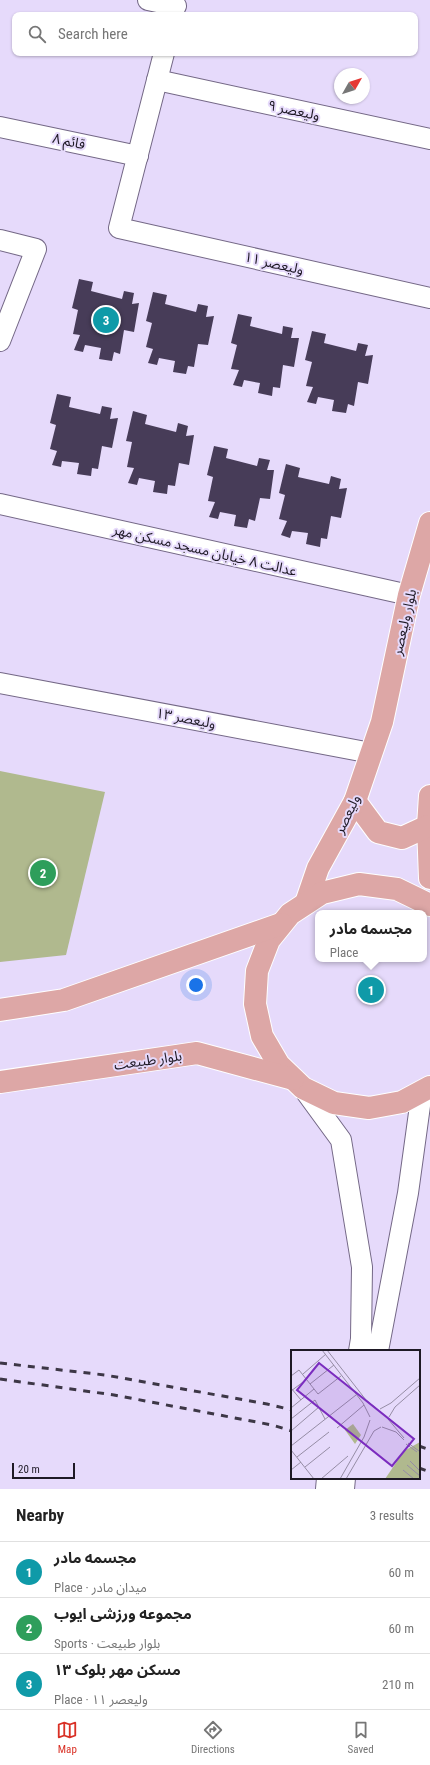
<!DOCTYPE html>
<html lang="en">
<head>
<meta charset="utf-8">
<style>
  :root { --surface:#fff; --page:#f6f6f6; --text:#222; --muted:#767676; --line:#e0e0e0; --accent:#d93025 }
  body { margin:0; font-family:"Roboto Condensed","Noto Sans Arabic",sans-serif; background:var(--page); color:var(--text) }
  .compass { position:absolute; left:334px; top:68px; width:36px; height:36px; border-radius:50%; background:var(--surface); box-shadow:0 1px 3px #0004; rotate:51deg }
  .scale { position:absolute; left:12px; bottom:10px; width:63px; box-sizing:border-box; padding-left:4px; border:2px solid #1e1925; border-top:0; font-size:11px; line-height:14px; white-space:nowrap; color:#1e1925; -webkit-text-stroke:3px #e6dafb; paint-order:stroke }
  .you { position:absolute; left:196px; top:985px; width:14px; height:14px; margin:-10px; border:3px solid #fff; border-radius:50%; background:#1a73e8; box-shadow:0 0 0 6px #1a73e833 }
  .badge { display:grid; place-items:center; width:26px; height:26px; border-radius:50%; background:var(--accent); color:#fff; font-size:13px; font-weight:700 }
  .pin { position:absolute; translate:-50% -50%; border:2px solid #fff; box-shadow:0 1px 4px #0006 }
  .popup { position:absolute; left:315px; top:910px; width:112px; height:52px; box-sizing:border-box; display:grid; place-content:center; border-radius:8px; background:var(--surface); filter:drop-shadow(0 1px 3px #0005); font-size:13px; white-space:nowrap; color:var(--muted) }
  .popup b { font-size:15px; color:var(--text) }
  .popup::after { content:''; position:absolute; left:50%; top:100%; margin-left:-8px; border:8px solid transparent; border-top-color:var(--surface) }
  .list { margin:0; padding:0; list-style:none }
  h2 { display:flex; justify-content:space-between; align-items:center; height:52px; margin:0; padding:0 16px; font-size:17px }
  h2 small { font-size:13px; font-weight:400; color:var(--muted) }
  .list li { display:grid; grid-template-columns:26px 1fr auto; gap:12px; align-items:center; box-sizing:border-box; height:56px; padding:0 16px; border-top:1px solid var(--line) }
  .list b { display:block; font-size:15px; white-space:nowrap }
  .list p { margin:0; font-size:13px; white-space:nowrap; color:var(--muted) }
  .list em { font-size:13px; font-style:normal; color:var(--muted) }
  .icon { flex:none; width:22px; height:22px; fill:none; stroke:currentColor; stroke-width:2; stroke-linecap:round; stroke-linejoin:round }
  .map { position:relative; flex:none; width:430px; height:1489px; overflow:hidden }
  .search { position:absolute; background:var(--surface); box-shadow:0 1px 3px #0004; left:12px; right:12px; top:12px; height:44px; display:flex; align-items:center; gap:10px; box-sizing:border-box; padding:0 14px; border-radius:8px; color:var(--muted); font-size:15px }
  .sheet { height:220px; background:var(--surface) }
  nav { display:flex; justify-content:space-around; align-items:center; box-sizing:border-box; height:56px; border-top:1px solid var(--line); background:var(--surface); font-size:11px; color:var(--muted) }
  nav a { display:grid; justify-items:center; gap:2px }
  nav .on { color:var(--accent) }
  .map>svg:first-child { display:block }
  .pitch { fill:#b0b98e }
  .building { fill:#473c58 }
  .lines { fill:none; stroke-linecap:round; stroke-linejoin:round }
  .minor-casing { stroke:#746886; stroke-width:22 }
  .major-casing { stroke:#fff; stroke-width:24 }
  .minor { stroke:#fff; stroke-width:20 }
  .major { stroke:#dda7a6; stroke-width:22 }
  .rail { stroke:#3d3746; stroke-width:3; stroke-dasharray:7 7; stroke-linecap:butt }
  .labels { text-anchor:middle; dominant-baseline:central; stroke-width:4; stroke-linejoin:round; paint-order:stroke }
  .street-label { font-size:14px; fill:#1e1925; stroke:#e6dafb }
  .inset-road { fill:none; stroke:#968da5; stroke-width:1 }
  .view { fill:#7b2cbf; fill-opacity:0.15; stroke:#7b2cbf; stroke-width:2 }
  .inset-edge { fill:none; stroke:#1e1925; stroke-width:2 }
</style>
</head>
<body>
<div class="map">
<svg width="430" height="1489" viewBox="0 0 430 1489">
  <rect width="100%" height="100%" fill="#e6dafb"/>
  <!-- pitch -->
  <polygon class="pitch" points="0,771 105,792 66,955 0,962"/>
  <!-- building -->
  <g class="building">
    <polygon points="79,279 93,282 91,291 122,299 124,291 134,293 132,304 139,303 134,332 124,330 120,354 114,352 112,361 99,359 101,348 85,345 83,352 74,350 80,335 73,334 78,310 72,308"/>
    <polygon points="153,292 167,295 165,304 196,312 198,304 208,306 206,317 214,316 208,345 198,344 194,367 188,366 186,374 173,372 175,361 159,358 157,365 148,363 153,349 146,347 152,323 146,321"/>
    <polygon points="238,314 252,317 250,326 282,334 283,326 293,328 291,338 299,338 294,367 283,365 280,388 273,387 272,396 258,393 260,383 244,380 242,387 233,385 239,370 231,369 237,345 231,343"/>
    <polygon points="312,331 326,334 324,343 356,351 358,343 368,345 365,356 373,355 368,384 358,382 354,406 348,404 346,413 332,411 334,400 318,397 316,404 307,402 313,387 306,386 312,362 305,360"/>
    <polygon points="57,394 71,397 69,407 100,414 102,406 112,408 110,419 118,418 112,448 102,446 98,469 92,468 91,476 77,474 79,463 62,461 61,467 52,465 57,451 50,449 56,425 50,423"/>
    <polygon points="133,411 147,415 145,424 176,432 178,423 188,426 186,436 194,435 189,465 179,463 175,486 168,485 167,494 153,492 155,481 139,478 137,485 128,483 134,468 127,467 132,442 126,441"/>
    <polygon points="214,446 228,449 226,458 257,466 259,458 270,460 267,470 274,470 270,499 260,498 255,521 249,519 247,528 234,526 236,515 220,512 218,519 209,517 215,502 208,501 213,477 207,475"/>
    <polygon points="286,464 300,468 298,477 329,484 331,476 341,479 339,489 347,488 341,518 331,516 327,539 321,538 320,547 306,544 308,533 292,531 290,538 281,535 287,521 279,519 285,495 279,493"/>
  </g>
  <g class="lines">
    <!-- minor casing -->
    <g class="minor-casing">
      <g id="minor">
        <polyline points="148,0 176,6"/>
        <polyline points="164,53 119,228 430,298"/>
        <polyline points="157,80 430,139"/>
        <polyline points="0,127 138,156"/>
        <polyline points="0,240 36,249 0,341"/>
        <polyline points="0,504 409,595"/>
        <polyline points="0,683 371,753"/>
        <polyline points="303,1088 341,1140 362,1267 361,1339 359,1351"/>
        <polyline points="378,1351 408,1193 422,1091"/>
        <polyline points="326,1489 327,1478"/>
        <polyline points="344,1489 345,1478"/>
      </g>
    </g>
    <!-- major casing -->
    <g class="major-casing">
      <g id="major">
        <polyline points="430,796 428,826 430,878"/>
        <polyline points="355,801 378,832 402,838 428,826"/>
        <polyline points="306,903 318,868 355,801 382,722 409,595 430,523"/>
        <polyline points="430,905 397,889 359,884 322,893 290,914 269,940 257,971 255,1004 262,1036 279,1065 303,1088 334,1103 369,1108 402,1102 430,1087"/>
        <polyline points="0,1010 64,1000 281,924"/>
        <polyline points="0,1082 197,1053 293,1079"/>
      </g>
    </g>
    <!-- minor -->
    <use href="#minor" class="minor"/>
    <!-- major -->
    <use href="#major" class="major"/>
    <!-- rail -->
    <g class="rail">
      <polyline points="0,1363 105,1375 267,1404 292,1410"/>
      <polyline points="0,1379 114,1395 272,1425 292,1431"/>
      <polyline points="419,1446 430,1450"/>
      <polyline points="419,1468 430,1472"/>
    </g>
  </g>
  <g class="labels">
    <!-- street labels -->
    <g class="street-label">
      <text transform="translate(294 110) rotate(12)">ولیعصر ۹</text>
      <text transform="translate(69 141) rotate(12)">قائم ۸</text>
      <text transform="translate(274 263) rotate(13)">ولیعصر ۱۱</text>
      <text transform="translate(205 550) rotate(13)">عدالت ۸ خیابان مسجد مسکن مهر</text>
      <text transform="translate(404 622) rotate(-77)">بلوار ولیعصر</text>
      <text transform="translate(186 718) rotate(11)">ولیعصر ۱۳</text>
      <text transform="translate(347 814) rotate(-64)">ولیعصر</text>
      <text transform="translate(148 1060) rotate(-8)">بلوار طبیعت</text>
    </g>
  </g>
  <!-- overview -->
  <g transform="translate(291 1350)">
    <rect width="129" height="129" fill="#e6dafb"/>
    <path d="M129,92V129H94L113,101Z" fill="#b0b98e"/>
    <path d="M62,74L70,85L64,94L54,80Z" fill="#b0b98e"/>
    <path class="inset-road" d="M31,0L72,53L79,67M36,0L75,50L86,59M12,24L35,4M0,26L8,20L27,44L50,26M19,34L43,15M0,38L10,50M0,41L16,29M0,58L23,39M89,59L100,53L129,28M98,67L104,57L129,35M0,69L24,50L34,69M97,69L113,88M91,77L105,82L113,90M46,78L73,55M0,81L28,57M117,93L128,101M115,94L126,102M0,96L65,45M0,100L23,129M6,107L38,82M119,111L129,121M116,115L129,126M14,117L39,97M0,120L10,112M112,120L123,129M30,129L57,106M49,129L73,87L79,70M55,129L83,81L90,77"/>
    <path class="view" d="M28,13L123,89L101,116L6,40Z"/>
    <rect width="129" height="129" class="inset-edge"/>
  </g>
</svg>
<svg class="compass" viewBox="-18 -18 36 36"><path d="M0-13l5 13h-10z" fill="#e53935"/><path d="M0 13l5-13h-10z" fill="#767676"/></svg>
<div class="scale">20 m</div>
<div class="you"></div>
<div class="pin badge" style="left:371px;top:990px;background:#0f9aa8">1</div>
<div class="popup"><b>مجسمه مادر</b>Place</div>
<div class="pin badge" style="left:43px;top:873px;background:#2e9e5b">2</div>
<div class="pin badge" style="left:106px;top:320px;background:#0f9aa8">3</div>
<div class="search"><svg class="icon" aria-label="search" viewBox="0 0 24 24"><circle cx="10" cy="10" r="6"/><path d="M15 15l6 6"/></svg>Search here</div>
</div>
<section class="sheet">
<h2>Nearby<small>3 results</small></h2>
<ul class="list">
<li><span class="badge" style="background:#0f9aa8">1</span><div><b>مجسمه مادر</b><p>Place · میدان مادر</p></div><em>60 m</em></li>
<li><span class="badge" style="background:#2e9e5b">2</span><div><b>مجموعه ورزشی ایوب</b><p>Sports · بلوار طبیعت</p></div><em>60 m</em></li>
<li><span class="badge" style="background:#0f9aa8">3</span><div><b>مسکن مهر بلوک ۱۳</b><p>Place · ولیعصر ۱۱</p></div><em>210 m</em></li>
</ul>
</section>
<nav>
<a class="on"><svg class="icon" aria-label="map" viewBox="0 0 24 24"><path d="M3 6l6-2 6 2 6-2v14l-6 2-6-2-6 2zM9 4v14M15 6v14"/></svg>Map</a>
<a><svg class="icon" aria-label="directions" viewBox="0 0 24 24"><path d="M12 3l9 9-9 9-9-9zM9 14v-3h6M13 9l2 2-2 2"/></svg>Directions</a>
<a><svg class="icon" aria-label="saved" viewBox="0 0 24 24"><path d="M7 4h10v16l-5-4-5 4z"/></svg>Saved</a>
</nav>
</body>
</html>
